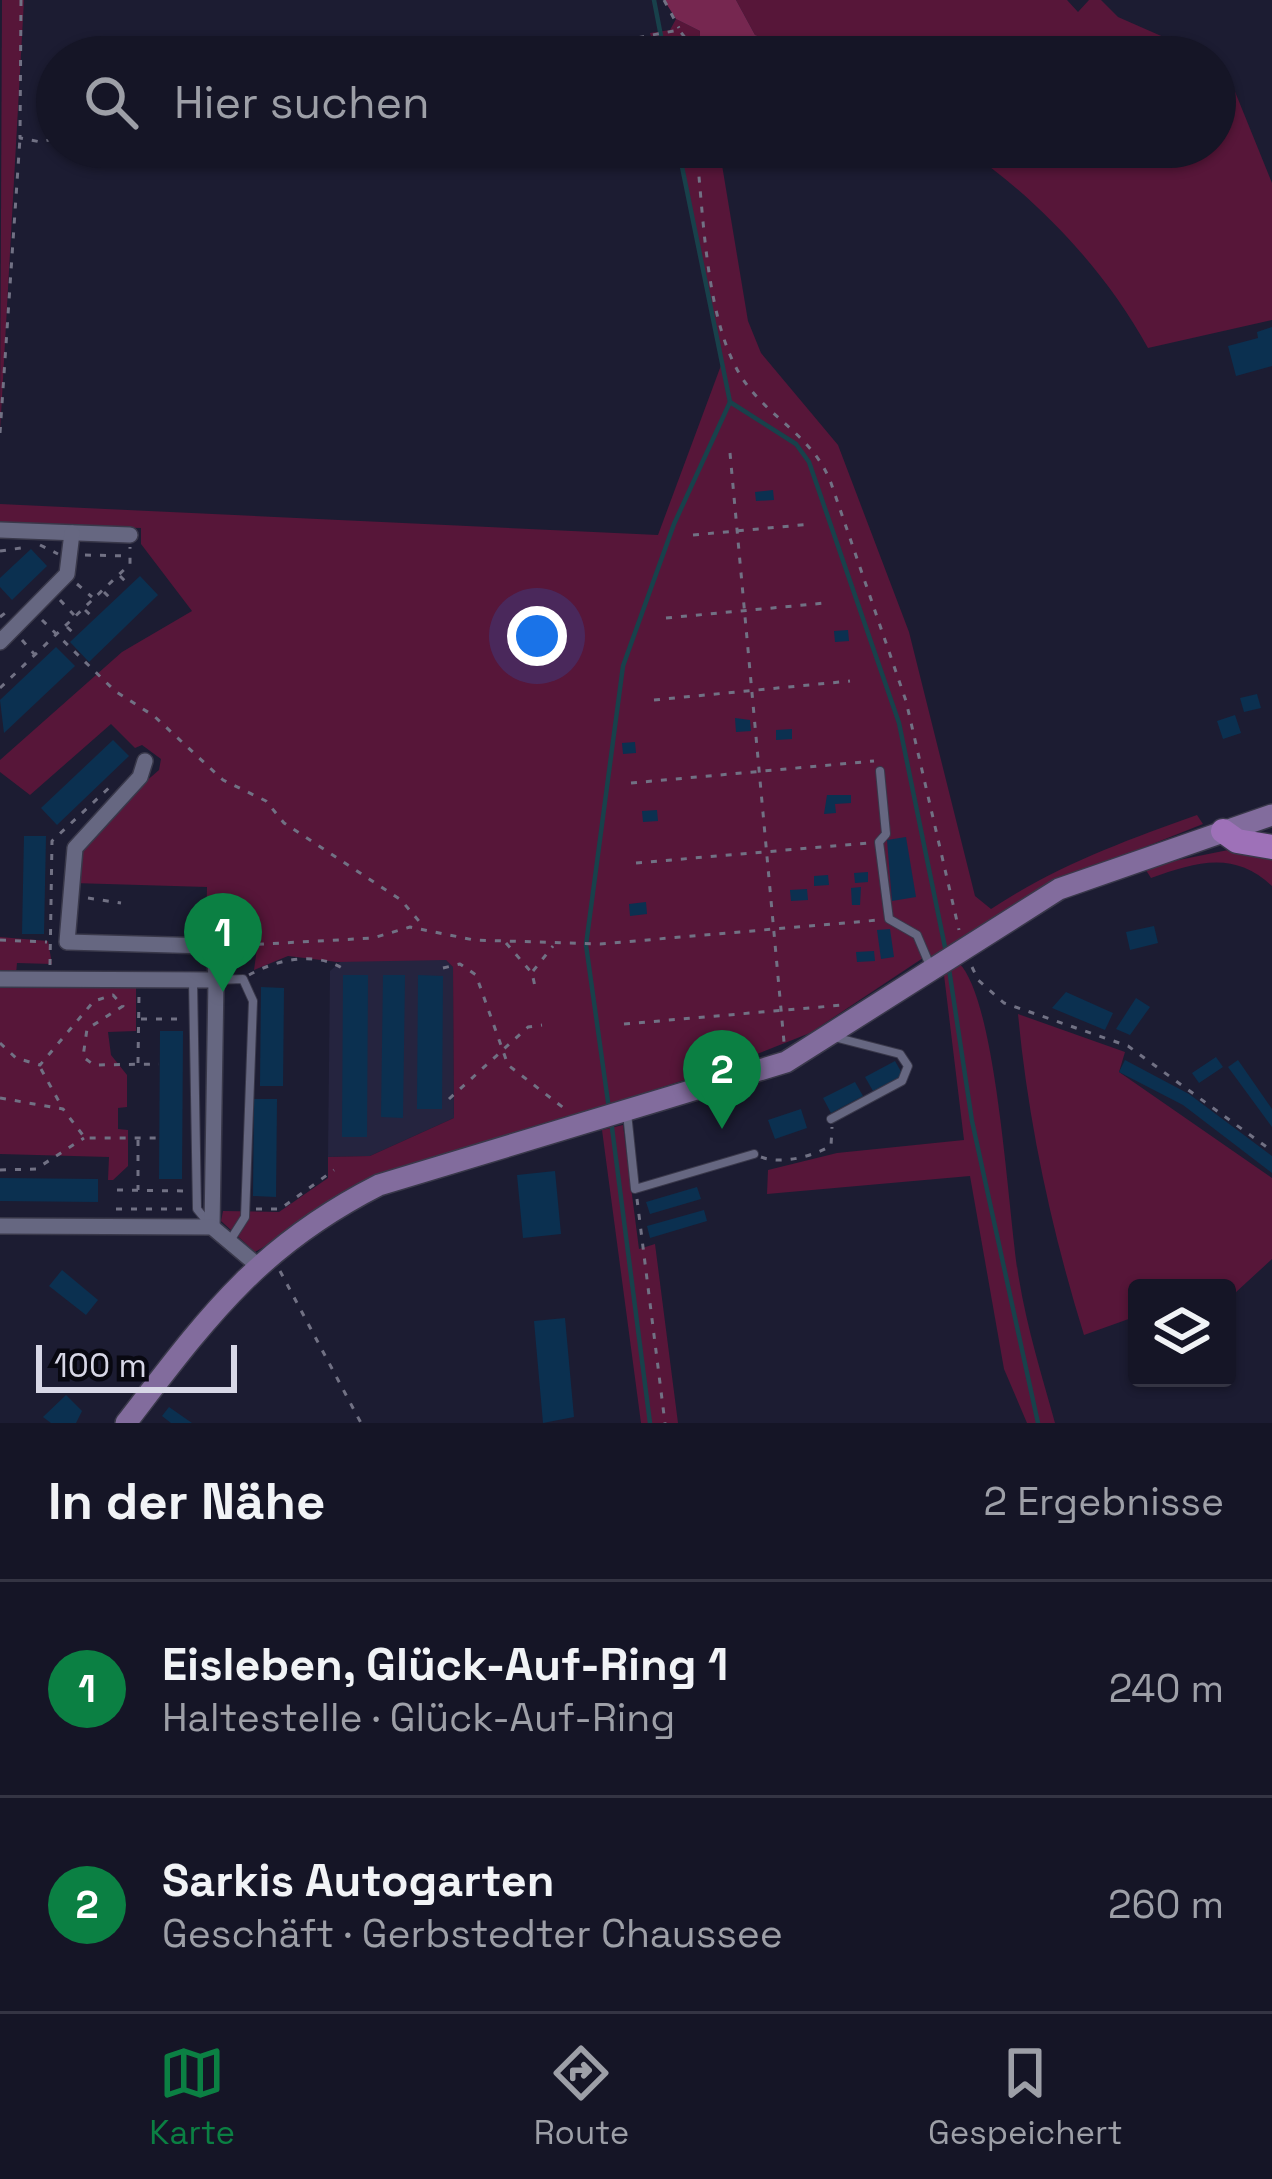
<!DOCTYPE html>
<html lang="de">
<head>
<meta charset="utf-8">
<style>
  :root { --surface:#151526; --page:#1e1e2e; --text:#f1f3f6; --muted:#9d9fa7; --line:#343443; --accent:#0b8043 }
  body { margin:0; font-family:"Space Grotesk",sans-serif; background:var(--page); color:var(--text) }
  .controls { position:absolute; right:36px; bottom:36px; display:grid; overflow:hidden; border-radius:12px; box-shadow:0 3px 9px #0004 }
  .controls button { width:108px; height:108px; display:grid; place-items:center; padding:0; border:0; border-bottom:3px solid var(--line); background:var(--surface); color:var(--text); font:60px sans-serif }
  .scale { position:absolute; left:36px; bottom:30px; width:201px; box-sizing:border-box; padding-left:12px; border:6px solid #d7d7e6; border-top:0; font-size:33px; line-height:42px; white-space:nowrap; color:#d7d7e6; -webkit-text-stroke:9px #080811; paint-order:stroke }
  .you { position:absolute; left:537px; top:636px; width:42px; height:42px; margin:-30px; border:9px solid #fff; border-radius:50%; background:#1a73e8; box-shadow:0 0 0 18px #1a73e833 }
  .badge { display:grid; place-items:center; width:78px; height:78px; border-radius:50%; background:var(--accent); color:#fff; font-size:39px; font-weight:700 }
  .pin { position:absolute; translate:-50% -99px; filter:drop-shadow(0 3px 6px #0008) }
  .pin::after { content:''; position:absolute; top:63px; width:42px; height:36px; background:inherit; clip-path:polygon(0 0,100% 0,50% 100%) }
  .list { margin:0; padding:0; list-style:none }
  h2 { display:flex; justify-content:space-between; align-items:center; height:156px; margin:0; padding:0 48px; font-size:51px }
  h2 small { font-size:39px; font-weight:400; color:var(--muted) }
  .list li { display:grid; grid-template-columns:78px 1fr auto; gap:36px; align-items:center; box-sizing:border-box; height:216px; padding:0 48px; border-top:3px solid var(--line) }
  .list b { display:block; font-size:45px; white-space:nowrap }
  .list p { margin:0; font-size:39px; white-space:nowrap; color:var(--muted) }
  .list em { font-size:39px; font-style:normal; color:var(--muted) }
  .icon { flex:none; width:66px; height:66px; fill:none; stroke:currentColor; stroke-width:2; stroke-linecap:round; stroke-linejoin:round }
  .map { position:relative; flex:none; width:1272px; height:1423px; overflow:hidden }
  .search { position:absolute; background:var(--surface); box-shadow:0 3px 9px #0004; left:36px; right:36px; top:36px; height:132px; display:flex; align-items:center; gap:30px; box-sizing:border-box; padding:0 42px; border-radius:66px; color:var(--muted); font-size:45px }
  .sheet { height:588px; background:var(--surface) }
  nav { display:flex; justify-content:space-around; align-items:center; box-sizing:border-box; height:168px; border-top:3px solid var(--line); background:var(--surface); font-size:33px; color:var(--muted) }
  nav a { display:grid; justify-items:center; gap:6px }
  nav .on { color:var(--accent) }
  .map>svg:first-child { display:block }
  .built { fill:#25243f }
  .green { fill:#571639 }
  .forest { fill:#762750 }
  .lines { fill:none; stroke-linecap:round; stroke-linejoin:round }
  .stream { stroke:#18414b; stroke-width:4.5 }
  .building { fill:#0b3050 }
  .service-casing { stroke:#39384a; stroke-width:10 }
  .minor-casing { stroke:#39384a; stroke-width:18 }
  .secondary-casing { stroke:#39384a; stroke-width:24 }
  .primary-casing { stroke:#39384a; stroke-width:27 }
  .path { stroke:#717184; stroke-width:3; stroke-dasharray:6 9; stroke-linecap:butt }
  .service { stroke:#666781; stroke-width:8 }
  .minor { stroke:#666781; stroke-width:15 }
  .secondary { stroke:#826c9d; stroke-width:21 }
  .primary { stroke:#9e71b8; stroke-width:24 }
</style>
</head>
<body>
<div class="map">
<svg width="1272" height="1423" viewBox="0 0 1272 1423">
  <rect width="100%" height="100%" fill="#1c1c32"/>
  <!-- built -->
  <polygon class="built" points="344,959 446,960 453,967 454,1118 370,1156 328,1157 330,971"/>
  <!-- green -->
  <g class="green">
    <polygon points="2,0 24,0 0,433"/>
    <polygon points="736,0 1067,0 1078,12 1089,0 1101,0 1118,17 1209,57 823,57 755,35"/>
    <polygon points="676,19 700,31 699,57 657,57 650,33 670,30"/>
    <path d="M1215,61L1225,67L1272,183V320L1148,348C1106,271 1036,196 962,147H1215Z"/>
    <path d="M678,147H719L748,321L761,353L838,445L909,632L975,896L991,909C1056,866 1124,841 1197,815L1203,824L1049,885L934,959L929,954L810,1033L727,1066L381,1179L255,1252L221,1221L223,1211L279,1212L328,1178V1157L370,1156L454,1118L453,967L446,960L337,962L288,956L254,970L258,941L206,940L207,887L73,883C80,831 121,803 159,770L161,759L142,745L135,748L111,724L30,795L0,772V760L122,652L192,611L141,544V528L0,525V504L658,535L723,360Z"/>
    <path d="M1238,848L1272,854V886C1234,850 1196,862 1151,878L1144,867Z"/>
    <polygon points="0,937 48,941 52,964 17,963 16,974 0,975"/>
    <path d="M959,963C998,1003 1008,1216 1019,1279C1027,1328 1042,1376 1055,1423H1027L1004,1369L970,1176L767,1194L768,1170L837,1153L964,1140L944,975Z"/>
    <polygon points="0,982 136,983 136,1031 108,1032 111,1055 127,1075 127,1107 118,1108 118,1129 128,1130 128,1166 113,1180 108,1180 109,1157 0,1154"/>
    <path d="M1018,1014L1125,1052L1119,1072L1272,1178V1259L1235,1293L1227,1294V1288H1137V1316L1084,1335C1052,1232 1028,1122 1018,1014Z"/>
    <polygon points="623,1125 639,1249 655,1244 678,1423 641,1423 602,1130"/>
  </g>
  <!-- forest -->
  <polygon class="forest" points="664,0 736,0 755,35 823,57 699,57 700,31 676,19"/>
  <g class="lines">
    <!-- stream -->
    <g class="stream">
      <polyline points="654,0 665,57"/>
      <polyline points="678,147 730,402 796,444 809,462 899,723 946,952"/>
      <polyline points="949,969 972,1121 1038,1423"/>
      <polyline points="609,1109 586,945 623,666 674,524 730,402"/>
      <polyline points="611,1120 650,1423"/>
    </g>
  </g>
  <!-- building -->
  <g class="building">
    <polygon points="1272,327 1272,366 1236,376 1228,346 1258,338 1257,332"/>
    <polygon points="773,490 774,500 756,501 755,492"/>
    <polygon points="31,549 47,566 12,600 0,587 0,578"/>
    <polygon points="140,576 158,595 89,662 70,642"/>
    <polygon points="848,630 849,641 835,642 834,631"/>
    <polygon points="56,647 75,666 4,733 0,700"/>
    <polygon points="1257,694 1261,708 1244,712 1240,698"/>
    <polygon points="1235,715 1241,733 1223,739 1217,721"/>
    <polygon points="735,718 750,720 751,731 736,732"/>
    <polygon points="792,729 792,739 776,740 776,730"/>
    <polygon points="113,740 129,756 57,825 41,808"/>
    <polygon points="635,742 636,753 623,754 622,743"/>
    <polygon points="827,795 851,795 851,803 835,804 836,813 824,814"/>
    <polygon points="657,810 658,821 643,822 642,811"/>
    <polygon points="24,836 46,836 44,934 22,934"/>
    <polygon points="906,837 916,897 892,901 887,840"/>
    <polygon points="868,872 868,882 855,883 854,873"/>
    <polygon points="828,875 829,885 814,886 814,876"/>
    <polygon points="861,887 860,905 852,905 851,888"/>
    <polygon points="807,889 808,900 791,901 790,890"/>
    <polygon points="646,902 647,914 630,916 629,904"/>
    <polygon points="1154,926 1158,943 1130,950 1126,932"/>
    <polygon points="890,929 894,957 881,959 877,930"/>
    <polygon points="874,951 875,961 857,962 856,952"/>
    <polygon points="343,975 368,975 367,1137 342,1137"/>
    <polygon points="383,975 405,975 403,1118 381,1117"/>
    <polygon points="418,975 443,976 442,1109 417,1109"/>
    <polygon points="261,987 284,988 283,1086 260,1086"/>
    <polygon points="1066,992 1113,1013 1105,1030 1052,1008"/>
    <polygon points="1136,998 1150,1007 1130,1035 1116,1029"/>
    <polygon points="160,1031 183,1031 182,1179 159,1179"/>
    <polygon points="1216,1057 1223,1067 1199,1083 1192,1073"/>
    <polygon points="1125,1060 1189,1094 1272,1156 1272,1173 1183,1105 1119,1072"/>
    <polygon points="1238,1060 1272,1109 1272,1127 1228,1067"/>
    <polygon points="895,1061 903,1075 873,1091 865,1077"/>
    <polygon points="855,1082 863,1096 831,1113 823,1098"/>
    <polygon points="254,1099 277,1099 276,1197 253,1196"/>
    <polygon points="801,1109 807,1128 775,1139 768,1120"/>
    <polygon points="555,1171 561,1234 523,1238 517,1175"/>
    <polygon points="0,1178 98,1179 98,1202 0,1201"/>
    <polygon points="697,1187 701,1199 650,1214 646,1202"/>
    <polygon points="704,1210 707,1221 650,1238 647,1226"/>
    <polygon points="62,1270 98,1300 86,1315 49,1286"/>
    <polygon points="565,1318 574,1417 543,1423 534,1321"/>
    <polygon points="66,1395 82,1411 76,1423 51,1423 43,1417"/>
    <polygon points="169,1407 192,1423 171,1423 162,1416"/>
  </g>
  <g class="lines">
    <!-- service casing -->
    <g class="service-casing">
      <g id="service">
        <polyline points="880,771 886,834 879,842 889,919 917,935 931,968"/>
        <polyline points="217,980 243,979 253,1001 245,1217 231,1239"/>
        <polyline points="193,981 197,1209 210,1225"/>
        <polyline points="627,1113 635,1189 754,1154"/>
        <polyline points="831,1119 902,1081 908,1066 900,1054 834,1037"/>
      </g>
    </g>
    <!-- minor casing -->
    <g class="minor-casing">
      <g id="minor">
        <polyline points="0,530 130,535"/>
        <polyline points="0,642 67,574 72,533"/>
        <polyline points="145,761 140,777 75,848 67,942 208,946 215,957 216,980"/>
        <polyline points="0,979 216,980 212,1227"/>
        <polyline points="0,1226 212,1227 256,1264"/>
      </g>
    </g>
    <!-- secondary casing -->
    <g class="secondary-casing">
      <path id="secondary" d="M126,1423C207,1318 257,1247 379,1185L786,1062L1059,889L1272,815"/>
    </g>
    <!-- primary casing -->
    <g class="primary-casing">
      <polyline id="primary" points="1223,831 1237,841 1272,847"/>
    </g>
    <!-- path -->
    <g class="path">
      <polyline points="21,0 20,138 41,142 57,138"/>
      <polyline points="664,0 679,28"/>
      <polyline points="535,57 679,30 687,40 687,57"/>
      <path d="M696,147C704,214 705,330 747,385C775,422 813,437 831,483L906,701L959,930"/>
      <polyline points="0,433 20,138"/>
      <polyline points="730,453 784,1042"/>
      <polyline points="693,535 812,524"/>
      <polyline points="40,545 58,554"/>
      <polyline points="0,551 21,548"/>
      <polyline points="85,555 129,556"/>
      <polyline points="120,576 130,586"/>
      <polyline points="77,584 92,597"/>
      <polyline points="104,592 113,601"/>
      <polyline points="60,600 74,615"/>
      <polyline points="85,610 95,619"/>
      <polyline points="0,617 9,610"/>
      <polyline points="666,618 825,603"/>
      <polyline points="42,620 115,691 154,716 223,780 266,801 284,823 401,900 424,927"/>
      <polyline points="67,627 77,636"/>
      <polyline points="22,640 35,655"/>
      <polyline points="0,688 130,564 130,547"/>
      <polyline points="654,700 850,681"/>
      <polyline points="631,783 874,761"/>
      <polyline points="636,863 868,843"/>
      <polyline points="88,898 121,903"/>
      <polyline points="0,940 47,942"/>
      <polyline points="506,943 532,973 536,991"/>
      <polyline points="228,946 373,938 410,927 474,940 600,944 879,920"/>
      <polyline points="50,965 52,841 112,785"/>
      <polyline points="972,967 978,980 1004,1003 1128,1046 1272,1151"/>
      <polyline points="443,968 460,964 476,975 508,1065 565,1109"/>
      <polyline points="533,971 553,946"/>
      <path d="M249,975C276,960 314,951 342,968"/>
      <polyline points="141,1019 185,1019"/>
      <polyline points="624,1024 843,1005"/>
      <polyline points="0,1043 16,1058 40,1065 94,1001 113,995 123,1006 87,1029 83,1057 94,1065 159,1064"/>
      <polyline points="138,1063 139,994"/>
      <polyline points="41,1069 62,1107"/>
      <polyline points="0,1098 63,1109 85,1138 159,1138"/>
      <polyline points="449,1099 528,1027 542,1025"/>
      <polyline points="138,1140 138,1190"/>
      <path d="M761,1157C783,1165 812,1156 831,1146L832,1127"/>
      <polyline points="0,1170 36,1169 84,1138"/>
      <polyline points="117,1190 187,1191"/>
      <polyline points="637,1199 665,1423"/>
      <polyline points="116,1209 187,1209"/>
      <polyline points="256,1209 280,1209 334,1170"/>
      <polyline points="280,1271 361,1423"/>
    </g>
    <!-- service -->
    <use href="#service" class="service"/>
    <!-- minor -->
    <use href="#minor" class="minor"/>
    <!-- secondary -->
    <use href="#secondary" class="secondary"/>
    <!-- primary -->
    <use href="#primary" class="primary"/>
  </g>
</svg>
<div class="controls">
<button><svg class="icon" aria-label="layers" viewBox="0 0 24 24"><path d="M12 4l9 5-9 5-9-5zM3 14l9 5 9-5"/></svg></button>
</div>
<div class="scale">100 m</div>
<div class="you"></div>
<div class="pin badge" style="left:223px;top:992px">1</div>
<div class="pin badge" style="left:722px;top:1129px">2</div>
<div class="search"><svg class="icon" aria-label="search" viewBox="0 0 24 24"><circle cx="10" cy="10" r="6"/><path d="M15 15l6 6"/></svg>Hier suchen</div>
</div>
<section class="sheet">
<h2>In der Nähe<small>2 Ergebnisse</small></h2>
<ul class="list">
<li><span class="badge">1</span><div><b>Eisleben, Glück-Auf-Ring 1</b><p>Haltestelle · Glück-Auf-Ring</p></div><em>240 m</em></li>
<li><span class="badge">2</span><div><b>Sarkis Autogarten</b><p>Geschäft · Gerbstedter Chaussee</p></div><em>260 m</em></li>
</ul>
</section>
<nav>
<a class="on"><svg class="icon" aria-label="map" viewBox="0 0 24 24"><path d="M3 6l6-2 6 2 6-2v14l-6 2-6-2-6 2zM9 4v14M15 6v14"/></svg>Karte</a>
<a><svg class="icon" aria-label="directions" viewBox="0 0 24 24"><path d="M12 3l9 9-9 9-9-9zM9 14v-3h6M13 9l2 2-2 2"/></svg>Route</a>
<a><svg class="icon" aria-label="saved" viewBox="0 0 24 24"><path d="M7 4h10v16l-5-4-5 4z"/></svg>Gespeichert</a>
</nav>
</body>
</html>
